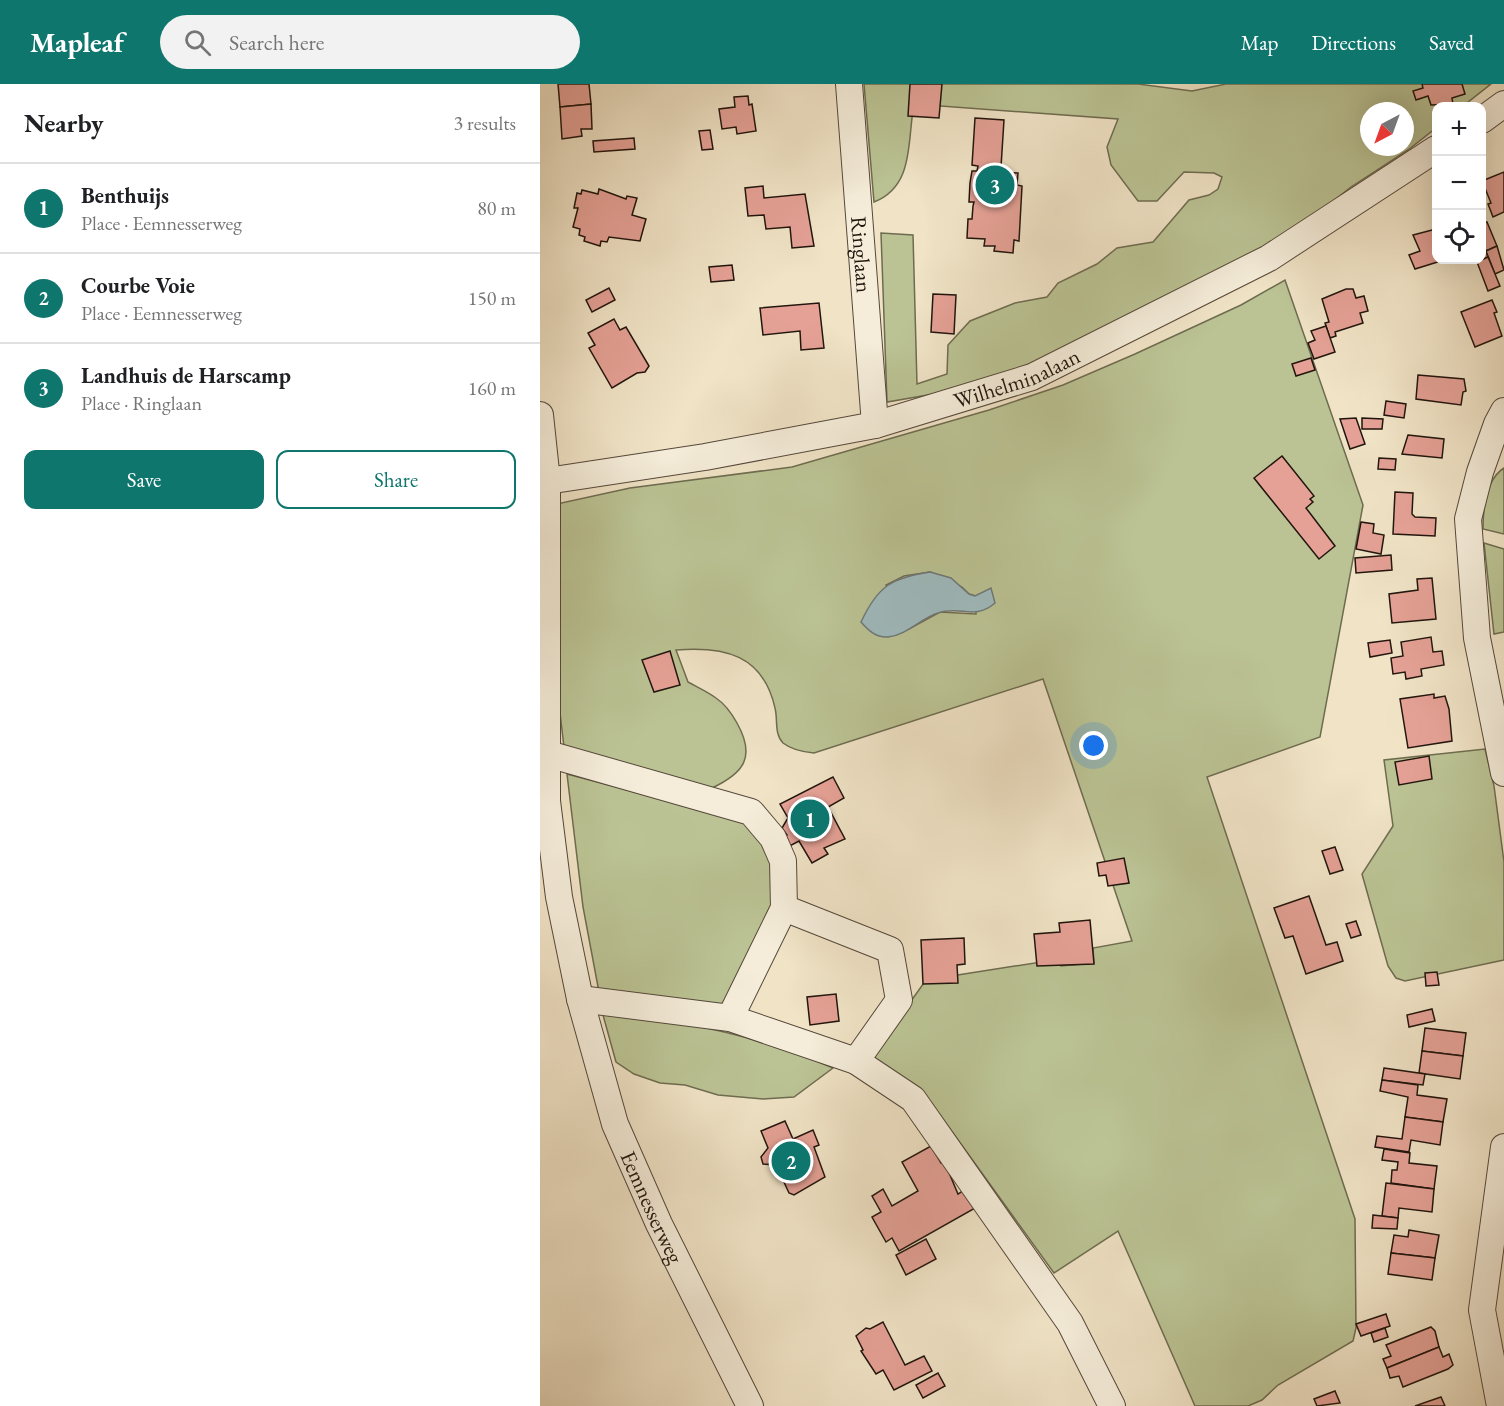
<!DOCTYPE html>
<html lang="en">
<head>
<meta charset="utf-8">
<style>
  :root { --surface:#fff; --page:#f2f2f2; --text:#202124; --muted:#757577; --line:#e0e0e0; --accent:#0f766e }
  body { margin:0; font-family:"EB Garamond",serif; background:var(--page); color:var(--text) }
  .controls { position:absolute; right:18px; top:18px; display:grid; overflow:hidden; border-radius:12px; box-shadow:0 6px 24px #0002 }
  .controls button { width:54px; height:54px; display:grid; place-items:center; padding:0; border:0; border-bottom:2px solid var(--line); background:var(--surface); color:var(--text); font:30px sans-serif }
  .compass { position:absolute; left:820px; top:18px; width:54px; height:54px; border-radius:50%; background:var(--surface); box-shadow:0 6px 24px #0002; rotate:221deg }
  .you { position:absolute; left:554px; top:662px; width:21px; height:21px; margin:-15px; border:4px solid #fff; border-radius:50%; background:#1a73e8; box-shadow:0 0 0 9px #1a73e833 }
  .badge { display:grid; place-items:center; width:39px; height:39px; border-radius:50%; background:var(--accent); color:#fff; font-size:20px; font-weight:700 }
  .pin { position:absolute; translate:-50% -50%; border:3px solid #fff; box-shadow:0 2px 6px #0006 }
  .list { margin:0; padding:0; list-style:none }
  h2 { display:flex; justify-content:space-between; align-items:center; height:78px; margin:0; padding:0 24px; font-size:26px }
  h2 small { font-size:20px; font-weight:400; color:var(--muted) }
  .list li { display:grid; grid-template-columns:39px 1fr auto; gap:18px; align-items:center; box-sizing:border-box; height:90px; padding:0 24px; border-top:2px solid var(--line) }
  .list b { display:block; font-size:22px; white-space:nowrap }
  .list p { margin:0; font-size:20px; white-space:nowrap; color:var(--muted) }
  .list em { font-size:20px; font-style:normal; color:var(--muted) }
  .actions { display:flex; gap:12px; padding:18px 24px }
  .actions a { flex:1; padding:14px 0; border:2px solid var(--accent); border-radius:12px; text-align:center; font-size:21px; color:var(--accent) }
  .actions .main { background:var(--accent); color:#fff }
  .icon { flex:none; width:33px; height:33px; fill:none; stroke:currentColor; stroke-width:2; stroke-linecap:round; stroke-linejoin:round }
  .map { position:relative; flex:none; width:964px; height:1322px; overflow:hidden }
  header { display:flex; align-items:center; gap:36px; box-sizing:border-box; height:84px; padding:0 30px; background:var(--accent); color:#fff }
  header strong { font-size:28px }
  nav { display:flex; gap:33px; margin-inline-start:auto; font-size:21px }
  .search { width:420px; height:54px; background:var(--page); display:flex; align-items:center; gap:15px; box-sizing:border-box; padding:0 21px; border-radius:33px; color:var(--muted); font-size:22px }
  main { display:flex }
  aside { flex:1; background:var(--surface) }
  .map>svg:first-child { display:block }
  .green { fill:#bbc394; stroke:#6e6c50; stroke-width:1.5; fill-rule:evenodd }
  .water { fill:#9fbbbf; stroke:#6d7978; stroke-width:1.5 }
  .building { fill:#e5a196; stroke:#21150d; stroke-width:1.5 }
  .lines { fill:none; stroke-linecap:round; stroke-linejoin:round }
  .minor-casing { stroke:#55483b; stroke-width:28 }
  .minor { stroke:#f5edda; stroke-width:26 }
  .labels { text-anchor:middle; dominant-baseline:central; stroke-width:4.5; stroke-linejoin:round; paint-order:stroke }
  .street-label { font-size:22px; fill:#21150d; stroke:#f5edda }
</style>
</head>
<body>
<header>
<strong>Mapleaf</strong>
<div class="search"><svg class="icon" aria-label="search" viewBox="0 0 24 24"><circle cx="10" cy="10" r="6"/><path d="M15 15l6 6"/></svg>Search here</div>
<nav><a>Map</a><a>Directions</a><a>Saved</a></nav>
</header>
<main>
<aside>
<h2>Nearby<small>3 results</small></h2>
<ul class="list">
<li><span class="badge">1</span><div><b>Benthuijs</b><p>Place · Eemnesserweg</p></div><em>80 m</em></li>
<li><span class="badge">2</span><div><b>Courbe Voie</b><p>Place · Eemnesserweg</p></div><em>150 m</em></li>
<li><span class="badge">3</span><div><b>Landhuis de Harscamp</b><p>Place · Ringlaan</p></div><em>160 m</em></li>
</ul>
<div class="actions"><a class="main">Save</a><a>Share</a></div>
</aside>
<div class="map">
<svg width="964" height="1322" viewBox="0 0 964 1322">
  <rect width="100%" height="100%" fill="#f0e3c6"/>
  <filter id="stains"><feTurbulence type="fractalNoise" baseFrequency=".00333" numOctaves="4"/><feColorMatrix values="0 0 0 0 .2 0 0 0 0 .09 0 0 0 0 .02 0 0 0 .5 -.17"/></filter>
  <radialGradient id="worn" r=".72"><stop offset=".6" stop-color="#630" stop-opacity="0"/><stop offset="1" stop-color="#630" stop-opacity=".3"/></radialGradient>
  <!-- green -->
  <g class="green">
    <path d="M324,0H598L652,7L686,0H951L923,22H896V44L868,66L811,103L733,164L492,293L347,318L341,149L373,151L377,300L407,290L408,261L430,237L475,219L507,213L518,199L557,180L577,164L613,158L649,116L669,111L678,105L682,93L674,89L644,88L617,117H598L571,81L567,63L578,35L374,20C367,56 375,102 334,118ZM829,27H865V63H829Z"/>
    <path d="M745,196L823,421L780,653L667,693L815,1135L816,1244L813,1257L738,1301L722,1316L708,1322H655L578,1147L514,1189L400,1031L387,1016L331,973L386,896L520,875L521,882L554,879L553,864L592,857L503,595L274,669C263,668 252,666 243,659C234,650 238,635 235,624C223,571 185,562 136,566L148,598C157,603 168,608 176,614C185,620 192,630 197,639C216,673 204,689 172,704L24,663L16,595L12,421L90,404L252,383L449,326L523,301L595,270L701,221ZM390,488L422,503L429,510L436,512V530L400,528L369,545L346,501L364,492Z"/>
    <path d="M964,384V450L943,445C943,425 945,396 964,384Z"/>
    <polygon points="944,459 964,465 964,548 954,550"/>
    <polygon points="945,665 954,702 964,778 964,876 865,897 856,894 848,882 822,790 853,742 844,676"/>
    <polygon points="27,690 213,739 225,751 238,805 185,925 59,908 43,823"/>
    <path d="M63,931C143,935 219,952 293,984L254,1013L223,1015L178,1011L145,1001L120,999L94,990L76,978Z"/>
  </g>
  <!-- water -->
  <path class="water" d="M390,488L411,494L429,510L435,512L451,504L455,519C434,537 420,521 398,529C381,534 367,551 348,553C336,554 328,546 321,538C338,502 351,494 390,488Z"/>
  <!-- building -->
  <g class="building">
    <polygon points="18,0 49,0 51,20 20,23"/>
    <polygon points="370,0 402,0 399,34 368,32"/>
    <polygon points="882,0 922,0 925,10 912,14 913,20 891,21 888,12 876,16 873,7 883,4"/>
    <polygon points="208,12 209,21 212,20 216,47 197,50 196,43 182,45 179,25 195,23 194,13"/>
    <polygon points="51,20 52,45 41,45 42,52 22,55 20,23"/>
    <polygon points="435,34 464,36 461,83 459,83 459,88 478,89 477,101 482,102 479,157 474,156 473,169 454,167 455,162 444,162 445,155 427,154 428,135 432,135 433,122 434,118 429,118 430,99 432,87 437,87 438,82 432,81"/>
    <polygon points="170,46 173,65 162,66 159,47"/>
    <polygon points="94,54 95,65 54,68 53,57"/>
    <polygon points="964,88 964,128 953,133 948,120 951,119 942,97"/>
    <polygon points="223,102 224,114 265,110 274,162 252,164 250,143 226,145 224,131 208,132 205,104"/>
    <polygon points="59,105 86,115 87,112 97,114 92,131 106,135 100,157 69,153 67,158 61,157 60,162 44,157 45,153 39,151 40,145 33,143 38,124 34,124 37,109 41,110 42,106 58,110"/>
    <polygon points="947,138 957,162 946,167 942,156 942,140"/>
    <polygon points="896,145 896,176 904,176 875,185 869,171 880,167 873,151"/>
    <polygon points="942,156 948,173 942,175"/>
    <polygon points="957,162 964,186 955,190 946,167"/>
    <polygon points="948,173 960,202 948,207 937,178"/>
    <polygon points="192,181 194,196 171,198 169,183"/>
    <polygon points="69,204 75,216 52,228 46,216"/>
    <polygon points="806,205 813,205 816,214 824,212 828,227 820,229 823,239 795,248 796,252 790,254 785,239 789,238 782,215"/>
    <polygon points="393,210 416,211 414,250 391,248"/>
    <polygon points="952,216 957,228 954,229 962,252 935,263 921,228"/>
    <polygon points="279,219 284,264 261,266 260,247 223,251 220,224"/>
    <polygon points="74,235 80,246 86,243 109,282 105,288 97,289 72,304 49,264 55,261 48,249"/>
    <polygon points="786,242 795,268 774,275 768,259 775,256 771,247"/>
    <polygon points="771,274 775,286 756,292 752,280"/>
    <polygon points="878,291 924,295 926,307 923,308 921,321 876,315"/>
    <polygon points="846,317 866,320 864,334 844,331"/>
    <polygon points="816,334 825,360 810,365 800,335"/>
    <polygon points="822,334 843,335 842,345 822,345"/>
    <polygon points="868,351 904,355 902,374 862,370"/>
    <polygon points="742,372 774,412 770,415 773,418 766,424 795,462 779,475 714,394"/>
    <polygon points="839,374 856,375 855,386 838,385"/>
    <polygon points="855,408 873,409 872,430 875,433 896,434 895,452 853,450"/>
    <polygon points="821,438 834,440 833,449 844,451 841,470 816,465"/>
    <polygon points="851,471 852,486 816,489 815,474"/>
    <polygon points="892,494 896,535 852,539 849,510 878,506 877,495"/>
    <polygon points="891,553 893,568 902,567 904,581 881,585 882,592 866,595 865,588 853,590 851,574 863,572 861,558"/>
    <polygon points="850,556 852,569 830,573 828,559"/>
    <polygon points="130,567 140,601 114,608 102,576"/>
    <polygon points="894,610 894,614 905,612 909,625 912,657 868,664 860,615"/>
    <polygon points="889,672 892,695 859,701 855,678"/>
    <polygon points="293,693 304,714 288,723 305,755 284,764 288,770 272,779 259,757 242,766 237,757 247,751 242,744 248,734 240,720"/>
    <polygon points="795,763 803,786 790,790 782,767"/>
    <polygon points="584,774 589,799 568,802 566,791 559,792 557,779"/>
    <polygon points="769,812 786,861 797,858 803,877 766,890 753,852 745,854 734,824"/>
    <polygon points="550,836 554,880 497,882 494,850 520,848 519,839"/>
    <polygon points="816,837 821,851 811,854 806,840"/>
    <polygon points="424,854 425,880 417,881 418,899 383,900 381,856"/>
    <polygon points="897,888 899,901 886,902 885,889"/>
    <polygon points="296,910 299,937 270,941 267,913"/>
    <polygon points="892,925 895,937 869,943 867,931"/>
    <polygon points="885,944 926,949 923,972 882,967"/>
    <polygon points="882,967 923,972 920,995 879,989"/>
    <polygon points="844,984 885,990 883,1001 842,996"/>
    <polygon points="842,996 878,1001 877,1011 907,1015 903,1038 865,1033 868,1013 840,1007"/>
    <polygon points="865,1033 903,1038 900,1061 871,1056 869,1068 835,1063 837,1052 862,1055"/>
    <polygon points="245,1037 253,1055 273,1046 279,1061 274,1063 285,1093 254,1111 249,1109 236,1081 223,1080 221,1073 228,1064 221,1047"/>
    <polygon points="391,1062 401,1079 404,1077 418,1110 427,1104 437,1123 359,1167 352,1154 346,1158 332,1133 341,1128 332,1112 343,1105 352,1122 378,1107 362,1078"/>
    <polygon points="844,1065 870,1069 869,1079 897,1082 894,1105 851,1099 852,1086 857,1086 858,1078 842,1076"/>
    <polygon points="846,1099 894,1105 892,1128 859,1124 858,1134 842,1132"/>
    <polygon points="833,1131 858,1134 857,1145 832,1144"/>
    <polygon points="869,1146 899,1151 895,1174 851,1169 854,1151 868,1153"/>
    <polygon points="386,1155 396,1175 366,1191 356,1171"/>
    <polygon points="851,1169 895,1174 892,1196 848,1190"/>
    <polygon points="846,1230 850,1242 821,1252 816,1240"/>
    <polygon points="343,1238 365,1281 384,1272 392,1287 354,1306 343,1286 336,1290 321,1267 323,1266 316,1252 326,1244 330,1245"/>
    <polygon points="891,1243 895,1247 899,1263 847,1284 843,1275 851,1272 846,1261"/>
    <polygon points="845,1244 848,1253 834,1258 831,1249"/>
    <polygon points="899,1263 903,1273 909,1270 913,1281 908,1285 863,1303 859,1292 850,1294 847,1284"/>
    <polygon points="398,1289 405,1302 383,1314 376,1301"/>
    <polygon points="795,1307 800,1319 777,1322 774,1315"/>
    <polygon points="901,1313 905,1322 875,1322"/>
  </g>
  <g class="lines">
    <!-- minor casing -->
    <g class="minor-casing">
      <g id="minor">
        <path id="s1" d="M309,0L335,341"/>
        <polyline points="942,36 964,20"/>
        <polyline points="964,327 957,340 940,388 928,435 937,554 964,689"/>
        <path id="s2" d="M0,331L7,397V717L19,813L40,915L75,1040L119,1140L210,1322"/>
        <path id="s3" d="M7,397L165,373L335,341L492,293L729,174L896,65"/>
        <polyline points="8,670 211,728 233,754 243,777 244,824 190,934"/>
        <polyline points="244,824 350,866 359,916 316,977"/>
        <polyline points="40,915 190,934 316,977 373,1015 530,1239 572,1322"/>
        <polyline points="960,1322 942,1226 964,1063"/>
      </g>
    </g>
    <!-- minor -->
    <use href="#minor" class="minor"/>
  </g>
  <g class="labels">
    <!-- street labels -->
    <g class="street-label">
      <text stroke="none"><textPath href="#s1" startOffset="171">Ringlaan</textPath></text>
      <text stroke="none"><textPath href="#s3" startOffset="482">Wilhelminalaan</textPath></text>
      <text stroke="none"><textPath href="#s2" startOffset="808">Eemnesserweg</textPath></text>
    </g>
  </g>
  <rect width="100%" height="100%" filter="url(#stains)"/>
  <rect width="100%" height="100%" fill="url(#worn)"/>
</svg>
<div class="controls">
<button>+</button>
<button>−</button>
<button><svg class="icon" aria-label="locate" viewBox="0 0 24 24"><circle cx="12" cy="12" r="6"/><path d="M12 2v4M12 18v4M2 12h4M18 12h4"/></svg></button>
</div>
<svg class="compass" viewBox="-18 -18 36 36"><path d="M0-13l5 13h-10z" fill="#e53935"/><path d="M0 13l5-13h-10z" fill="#757577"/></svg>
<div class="you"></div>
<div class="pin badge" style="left:270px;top:735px">1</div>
<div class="pin badge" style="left:251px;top:1077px">2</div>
<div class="pin badge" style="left:455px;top:101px">3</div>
</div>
</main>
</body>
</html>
